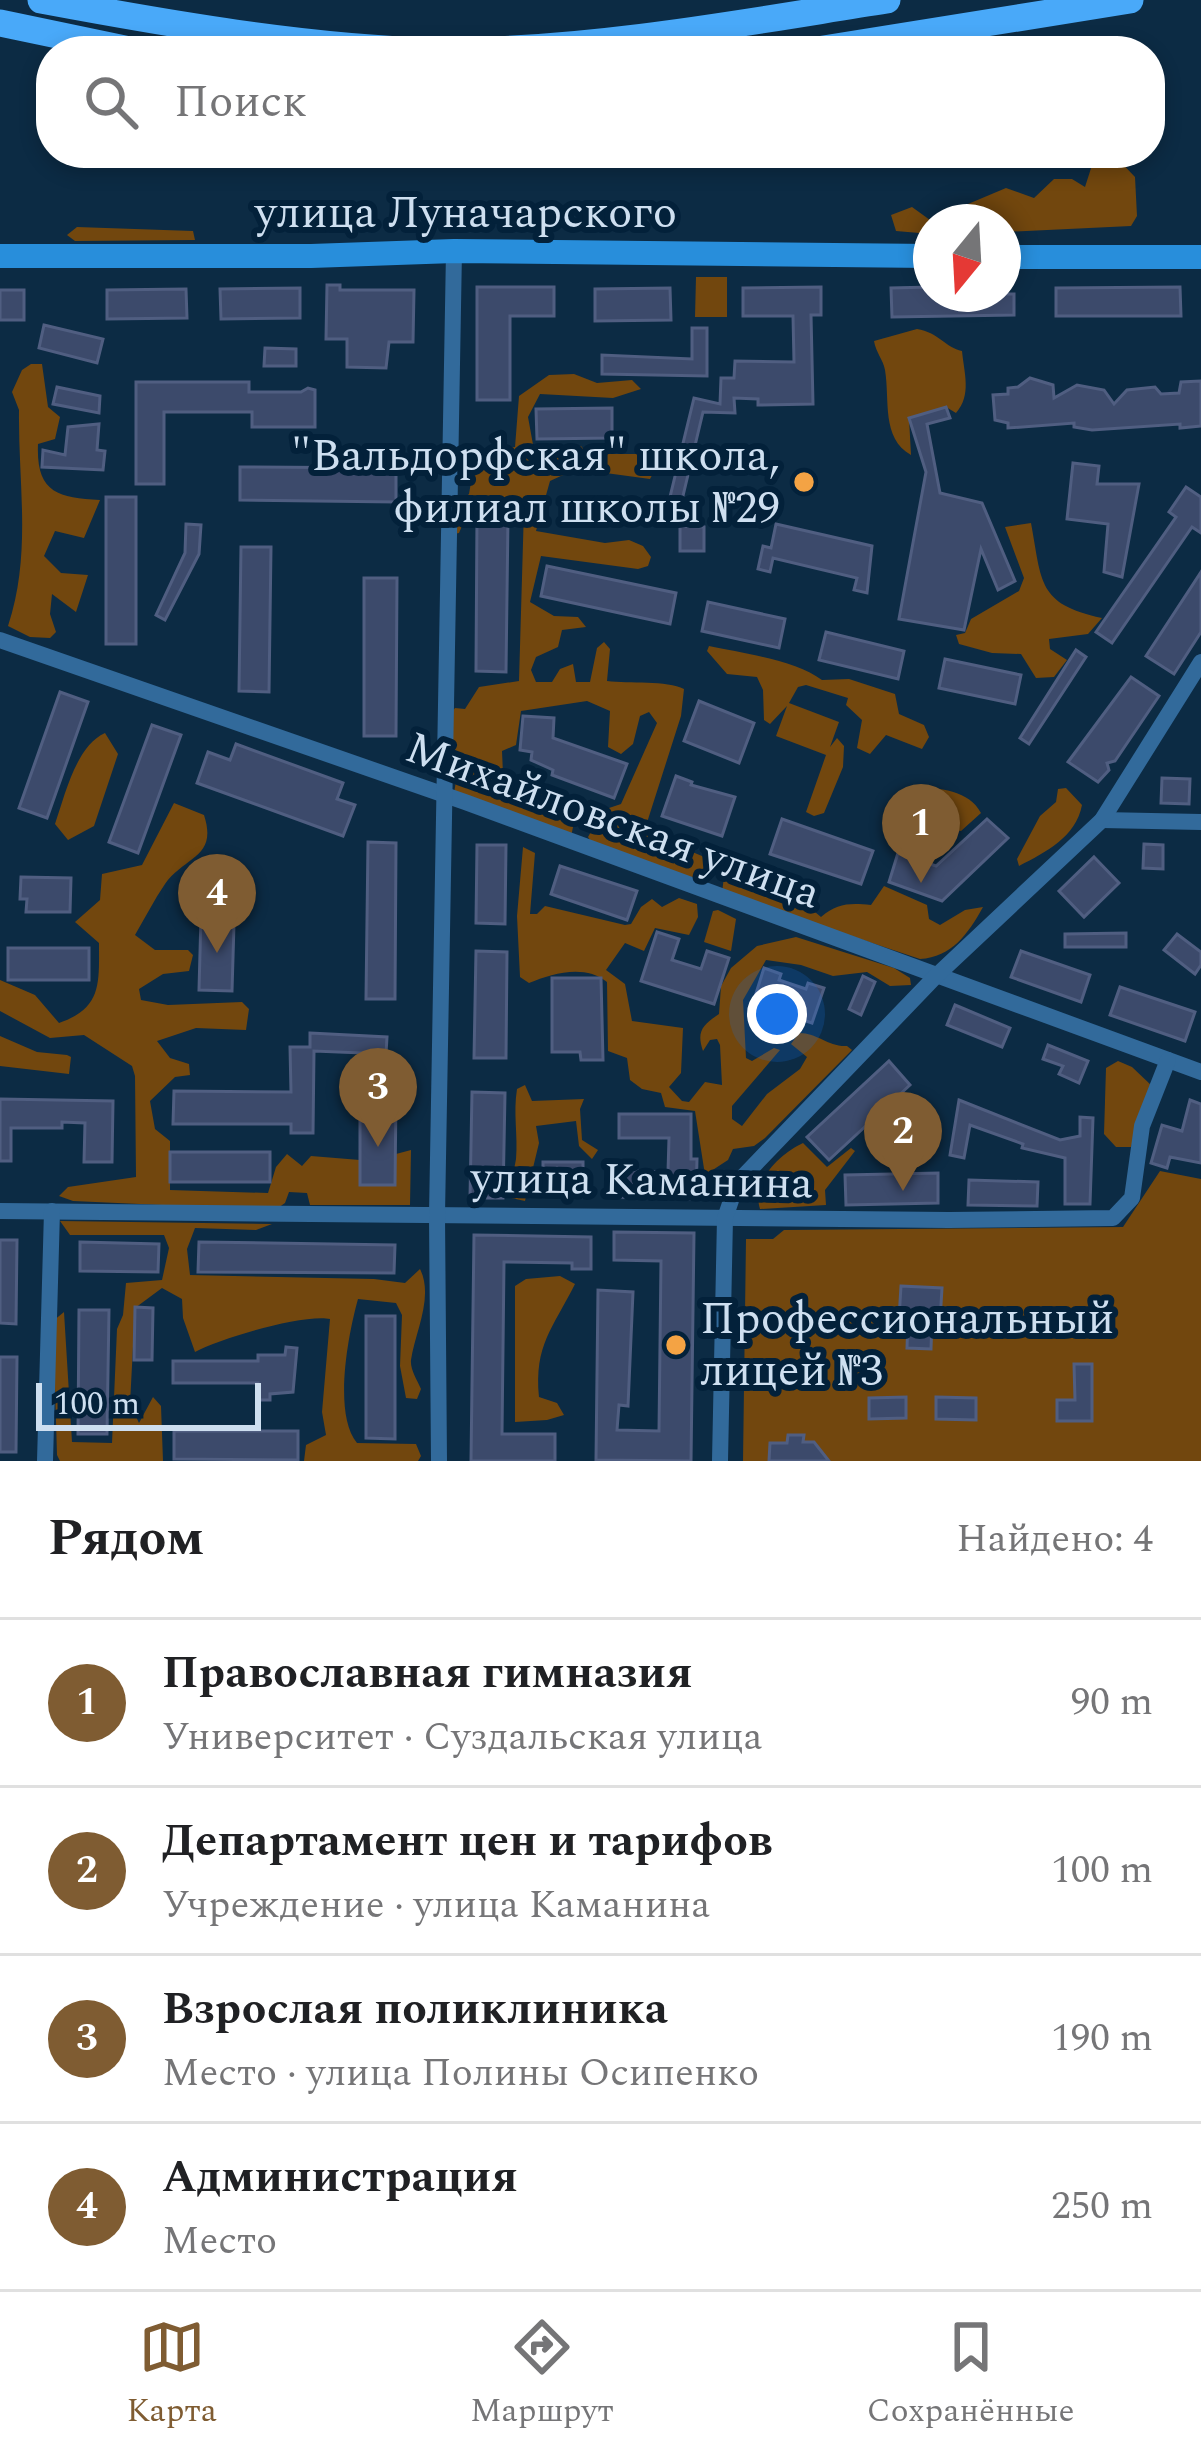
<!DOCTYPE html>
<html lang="ru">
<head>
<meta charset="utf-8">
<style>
  :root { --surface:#fff; --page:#f2f2f2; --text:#202124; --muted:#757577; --line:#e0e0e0; --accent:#7f5c32 }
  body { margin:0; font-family:Spectral,serif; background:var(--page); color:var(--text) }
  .compass { position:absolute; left:913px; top:204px; width:108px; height:108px; border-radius:50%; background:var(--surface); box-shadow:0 6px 18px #0003; rotate:198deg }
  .scale { position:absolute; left:36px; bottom:30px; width:225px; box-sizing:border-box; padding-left:12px; border:6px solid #cedff0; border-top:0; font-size:33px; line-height:42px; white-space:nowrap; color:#cedff0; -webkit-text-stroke:9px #03213a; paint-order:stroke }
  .you { position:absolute; left:777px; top:1014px; width:42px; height:42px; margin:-30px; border:9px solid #fff; border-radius:50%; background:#1a73e8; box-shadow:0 0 0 18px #1a73e833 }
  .badge { display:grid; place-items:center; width:78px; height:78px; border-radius:50%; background:var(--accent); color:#fff; font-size:39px; font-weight:700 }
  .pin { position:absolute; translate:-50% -99px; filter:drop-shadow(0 3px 6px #0008) }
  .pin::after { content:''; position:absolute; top:63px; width:42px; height:36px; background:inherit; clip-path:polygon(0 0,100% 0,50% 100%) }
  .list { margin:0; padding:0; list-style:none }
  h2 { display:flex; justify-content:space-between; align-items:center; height:156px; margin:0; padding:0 48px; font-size:51px }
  h2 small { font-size:39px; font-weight:400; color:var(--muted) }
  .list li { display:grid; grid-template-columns:78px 1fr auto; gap:36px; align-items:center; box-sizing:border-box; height:168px; padding:0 48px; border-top:3px solid var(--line) }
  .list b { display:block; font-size:45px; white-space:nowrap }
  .list p { margin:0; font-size:39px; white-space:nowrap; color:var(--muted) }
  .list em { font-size:39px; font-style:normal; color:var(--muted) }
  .icon { flex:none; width:66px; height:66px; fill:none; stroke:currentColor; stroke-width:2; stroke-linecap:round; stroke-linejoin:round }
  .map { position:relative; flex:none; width:1201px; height:1461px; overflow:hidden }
  .search { position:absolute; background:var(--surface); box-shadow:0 6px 18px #0003; left:36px; right:36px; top:36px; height:132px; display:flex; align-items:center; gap:30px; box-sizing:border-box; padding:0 42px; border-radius:48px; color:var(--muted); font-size:45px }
  .sheet { height:828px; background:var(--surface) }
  nav { display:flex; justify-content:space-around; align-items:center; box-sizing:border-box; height:168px; border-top:3px solid var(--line); background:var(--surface); font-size:33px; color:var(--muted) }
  nav a { display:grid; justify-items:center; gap:6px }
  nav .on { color:var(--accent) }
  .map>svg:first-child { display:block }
  .green { fill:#72470e }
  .building { fill:#3c4a6b; stroke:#505e81; stroke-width:3 }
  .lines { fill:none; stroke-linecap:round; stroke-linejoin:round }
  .street { stroke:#326a9b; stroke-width:16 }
  .secondary { stroke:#288edb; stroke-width:24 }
  .primary { stroke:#49a9f9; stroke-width:27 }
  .poi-dot { fill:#f4a344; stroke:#03213a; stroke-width:4.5 }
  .labels { text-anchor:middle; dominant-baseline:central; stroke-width:12; stroke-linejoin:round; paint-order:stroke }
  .street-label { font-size:45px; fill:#cedff0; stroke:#03213a }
  .poi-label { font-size:45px; fill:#cedff0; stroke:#03213a; text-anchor:end }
</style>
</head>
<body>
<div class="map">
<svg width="1201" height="1461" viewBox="0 0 1201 1461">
  <rect width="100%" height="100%" fill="#0c2b44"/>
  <!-- green -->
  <g class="green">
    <polygon points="1113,154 1135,177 1137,216 1131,226 1003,232 1003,222 931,222 931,234 896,231 891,215 912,207 930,220 1006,188 1034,198 1054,179 1072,179 1085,187 1093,162"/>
    <polygon points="77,227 193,231 195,240 75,241 67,235"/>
    <polygon points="696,277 727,277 727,317 695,317"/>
    <path d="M917,329C938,332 946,348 962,351C964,373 972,395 956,413L946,407L909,418L911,455C881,438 890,400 885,370C883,359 876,353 874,341Z"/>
    <path d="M31,364H42L48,407L60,417L55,439L38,444C36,492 57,498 100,500L84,538L55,531L44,556L61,573L88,575L76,612L52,594L50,614L56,632L50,638L30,637L8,626C32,553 18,484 19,410L12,392L22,370Z"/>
    <path d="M574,374L597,383L632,380L641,389L613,398L540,394L528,417L534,450L542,455L555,448L581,446L587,454H637L658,464L650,479L576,469L550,481L536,531L605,543L629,540L643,546L651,557L648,566L638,569L541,556L530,602L554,616L578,617L586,627L562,630L558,647L536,657L531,670L536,682H552L560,669L573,664L576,682H590L597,648L604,642L610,649L607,681C629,684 667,680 684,689L681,716L644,832L702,856L714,867L701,885L593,845L588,837L603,810L621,804L657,723L649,712L640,716L633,744L621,754L608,747L610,711L587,701L521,711L516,745L502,751L503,774L508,783L579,797L571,837L454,793L456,781H471L469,760L449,763L448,717L455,708L465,709L479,687L519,681L524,508L505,500L471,505L459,533L454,534L455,507L469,494L476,453L515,447L519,396L549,375Z"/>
    <path d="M1031,523C1042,582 1037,604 1102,618L1088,634L1049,639L1050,649L1067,660L1054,677L1036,678L1021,654L992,653L959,644L956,635L965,633L971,619L1019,591L1024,578L1005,527Z"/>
    <path d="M709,646C742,653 796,660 822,680L849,679L895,694L899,714L924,725L929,737L922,749L886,735L870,754L857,748L862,720L846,705L848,698L806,685L798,687L789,703L839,722L830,747L837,738L844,746L843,767L824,813L814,816L806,812L826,755L776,736L787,706L770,724L764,720L763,690L757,677L727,674L707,651Z"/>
    <path d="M105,733L118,754L94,826L68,840L55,824C65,795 76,746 105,733Z"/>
    <path d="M916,786C941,789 969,790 981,813L961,831L899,821L905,794Z"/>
    <path d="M1066,788L1082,805C1076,837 1046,852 1019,866L1017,859L1040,816L1056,802L1058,789Z"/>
    <path d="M174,803L204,815C218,858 185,856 165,884C154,900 145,918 135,935L155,950H188L193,955L189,971L163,974L139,989L141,1000L168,1005L242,1002L249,1009L246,1030L196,1028L157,1041L170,1058L189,1064L190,1075L175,1077L150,1101L155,1129L170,1141V1190L268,1193L276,1167L287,1154L302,1166L311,1156L360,1160V1185H395L396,1154L411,1150L410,1205H310L307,1193L289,1192L285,1203L275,1210L73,1201L59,1196L68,1187L136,1177L135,1076L132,1066L84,1035L50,1038L0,1011V980L35,995L59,1023C102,1008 99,984 99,943L75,922L100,900L102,874L142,865Z"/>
    <path d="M523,847L535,853L530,914H537L545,906L625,925L631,924L641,907L652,899L662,907L679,898L697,904L698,917L689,935L655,928L644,951L625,943L606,970L625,984L632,1021L683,1028L681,1073L669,1087L682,1101L689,1102L705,1082L722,1085L720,1045L717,1039L710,1040L703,1051C696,1031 703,1025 719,1014L721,986L731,968L757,946L796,937L894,968L910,978L911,985L890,986L867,972L833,976L801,965L766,960L743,1000L746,1058L752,1061L774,1048L780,1050L732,1106V1119L742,1126L767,1094L800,1069L807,1057L791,1044L799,1033C818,1033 828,1047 847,1046L852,1050L765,1138L754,1146L733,1149L728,1160L705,1175L695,1111L665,1107L661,1093L642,1089L630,1080L627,1058L608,1051L607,982C585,964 553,973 529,983L520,977L517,916Z"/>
    <path d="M738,855L748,864L762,866V891L784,894L794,884L800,891L813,893L815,912L821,917C837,903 850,903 871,905L884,886L927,905L929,919L940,925L965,910L983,907C968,934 952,957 920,959L722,893L725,868Z"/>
    <polygon points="718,910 736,919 731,951 704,942 713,911"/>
    <polygon points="0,1036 37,1052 67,1055 71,1057 69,1074 0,1066"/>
    <polygon points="1118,1061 1132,1067 1152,1086 1131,1147 1116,1147 1104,1134 1106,1068"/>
    <path d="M525,1085L532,1101L584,1099L580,1109L582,1140L598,1150L592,1159L579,1146L576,1121L536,1126L539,1143L525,1201L511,1198C508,1184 514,1173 516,1159C518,1135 513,1113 517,1089Z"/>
    <polygon points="920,1117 936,1127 926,1153 921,1155 888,1150 887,1145 907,1122"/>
    <path d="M803,1143L827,1167L851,1148L855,1151L825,1190L826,1205L760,1209C751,1181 780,1154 803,1143Z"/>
    <polygon points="1160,1171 1201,1179 1201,1461 743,1461 746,1239 773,1239 784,1230 1123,1227"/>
    <path d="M60,1221L272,1224L256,1230L195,1228L187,1249L190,1275L374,1279L405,1283L420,1269C434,1297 415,1332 411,1360C410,1369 417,1380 421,1389L417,1399L406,1398L400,1366L402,1315L396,1303L358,1299C348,1335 333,1414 357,1443L416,1444L421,1456L418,1461H304L306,1445L326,1435L322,1412L330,1319C303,1314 221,1338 195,1352L183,1318L182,1299L162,1288L135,1308L130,1404L139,1423L153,1397L161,1406L163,1461H60L57,1455L53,1321L64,1312L72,1442L112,1443L117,1329L123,1315L126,1283L162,1280L169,1248L164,1235H70Z"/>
    <path d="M560,1276L575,1284C553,1328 534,1345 539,1397L557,1403L564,1415L547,1420L515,1422V1286L526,1279Z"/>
  </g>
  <!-- building -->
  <g class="building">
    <polygon points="327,285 340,285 340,290 414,290 413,342 389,342 386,368 347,367 347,339 326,339"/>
    <polygon points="477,287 554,287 554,316 510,316 510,400 477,400"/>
    <polygon points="821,287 821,315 811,315 813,404 758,405 758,399 734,398 735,413 703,412 682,500 670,497 694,398 720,404 721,378 734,378 735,361 794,362 793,316 743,316 743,288"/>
    <polygon points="931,287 931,294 1014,294 1014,315 892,317 891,288"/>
    <polygon points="1180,287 1181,316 1056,316 1056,288"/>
    <polygon points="300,288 300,318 221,319 220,289"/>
    <polygon points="670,288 671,320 595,321 595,289"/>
    <polygon points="186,289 187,318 107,319 107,290"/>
    <rect x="0" y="290" width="24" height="30"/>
    <polygon points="44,325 103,339 97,363 39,348"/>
    <polygon points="692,328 707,328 707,376 602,374 602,355 692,359"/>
    <polygon points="265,348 296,349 296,366 264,366"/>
    <polygon points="1030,378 1053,385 1054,398 1077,385 1104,390 1114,404 1127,390 1155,387 1161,394 1179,393 1181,382 1201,381 1201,426 1180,428 1180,424 1092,430 1074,427 1074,423 1008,428 1008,423 995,420 993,395 1008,394 1008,388 1018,387"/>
    <polygon points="136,382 249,382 249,392 301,392 308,388 315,390 315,427 252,427 252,412 164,412 164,484 136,484"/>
    <polygon points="57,387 100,396 99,413 53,404"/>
    <polygon points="946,407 950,418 927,424 940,493 982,503 1015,581 998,590 981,549 964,630 899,619 926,472 909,418"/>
    <polygon points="612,408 612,438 537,439 536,409"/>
    <polygon points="99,424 97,450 105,451 103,470 42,467 43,450 65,455 68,427"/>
    <polygon points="1073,463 1099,466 1097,484 1139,484 1122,577 1104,572 1108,524 1067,519"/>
    <polygon points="240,467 396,468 396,502 240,500"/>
    <polygon points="1186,487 1201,497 1201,533 1192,527 1112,643 1096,632 1176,517 1169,512"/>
    <rect x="106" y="497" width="30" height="147"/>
    <polygon points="477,516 508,517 506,672 476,671"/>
    <polygon points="186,524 201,525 199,554 165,620 156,615 185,553"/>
    <polygon points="776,524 872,546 867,593 854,590 857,578 773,558 770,572 758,569 763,546 771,548"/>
    <polygon points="680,526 704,527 704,551 680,551"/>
    <polygon points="241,547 271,547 269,692 239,691"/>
    <polygon points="547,566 676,593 670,624 541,596"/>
    <polygon points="1201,572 1201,632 1174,674 1146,656"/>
    <polygon points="364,578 397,578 396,736 364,736"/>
    <polygon points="708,602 785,619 779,648 702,631"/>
    <polygon points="826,632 904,651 898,679 819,660"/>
    <polygon points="1076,650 1086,657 1029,744 1020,738"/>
    <polygon points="945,659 1021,675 1015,704 939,688"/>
    <polygon points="1131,677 1159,696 1115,761 1107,763 1109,770 1098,782 1068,762"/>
    <polygon points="60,692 88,702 47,818 19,808"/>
    <polygon points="699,701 754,723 739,763 684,741"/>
    <polygon points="523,716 554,718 553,738 627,764 614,798 552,775 553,770 531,760 532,752 520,750"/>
    <polygon points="152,725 181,735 138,853 109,842"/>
    <polygon points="236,744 343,783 337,799 355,805 343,836 197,783 208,752 230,760"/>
    <polygon points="676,776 692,782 691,785 735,797 722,836 662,816"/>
    <polygon points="1162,778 1190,779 1189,804 1161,803"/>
    <polygon points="782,819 873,851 861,884 770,854"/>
    <polygon points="987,819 1008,838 942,901 889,882 898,853 936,866"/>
    <polygon points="368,842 396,843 395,999 366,999"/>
    <polygon points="1144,844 1163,845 1163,869 1143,868"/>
    <polygon points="477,845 506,845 505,924 476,923"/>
    <polygon points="1094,857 1119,883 1084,917 1059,891"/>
    <polygon points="560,866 637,891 627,920 551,894"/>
    <polygon points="21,877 71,878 70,912 26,912 27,899 20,899"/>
    <polygon points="189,889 235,890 232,991 199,990 201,916 188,916"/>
    <polygon points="657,932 679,939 672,960 701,969 707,951 729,958 714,1004 641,981"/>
    <polygon points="1126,933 1126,947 1065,947 1065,934"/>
    <polygon points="1177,934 1201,952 1201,965 1195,974 1164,950"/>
    <rect x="8" y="948" width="81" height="32"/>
    <polygon points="476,951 507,952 506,1058 474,1058"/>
    <polygon points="1021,951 1090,975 1081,1002 1011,977"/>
    <polygon points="764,968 781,974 779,980 806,989 808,983 824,988 812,1023 753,1003"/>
    <polygon points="863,976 875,982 861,1015 849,1009"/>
    <polygon points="552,978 601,978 603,1060 581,1060 580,1052 552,1052"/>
    <polygon points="1120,987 1195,1012 1185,1041 1110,1015"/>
    <polygon points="955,1005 1010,1028 1002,1047 947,1025"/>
    <polygon points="310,1033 387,1037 386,1054 314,1051 313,1133 291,1133 291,1124 173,1124 174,1091 291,1092 290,1047 310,1047"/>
    <polygon points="1048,1045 1088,1061 1079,1083 1059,1074 1063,1066 1043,1059"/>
    <polygon points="889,1061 910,1085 829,1160 807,1137"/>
    <polygon points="472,1092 505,1093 503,1198 470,1198"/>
    <polygon points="360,1096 396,1096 395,1185 360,1185"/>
    <polygon points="0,1099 113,1101 112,1162 84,1162 85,1123 62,1122 62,1128 11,1128 11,1161 0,1161"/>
    <polygon points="959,1100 1060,1140 1080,1136 1080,1117 1093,1118 1090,1204 1065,1204 1065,1158 1022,1148 1023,1144 970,1125 964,1158 950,1155"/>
    <polygon points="1190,1100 1201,1104 1201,1163 1170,1157 1167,1168 1151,1163 1162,1125 1182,1131"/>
    <polygon points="619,1114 691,1114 691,1159 697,1159 696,1199 615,1197 615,1170 668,1172 669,1138 619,1138"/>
    <rect x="170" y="1152" width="100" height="30"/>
    <polygon points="543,1162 583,1162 583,1197 543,1196"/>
    <polygon points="938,1173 938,1203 846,1205 845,1175"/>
    <polygon points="969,1180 1038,1182 1037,1206 968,1205"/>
    <polygon points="614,1232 694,1233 691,1461 596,1460 598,1290 633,1292 628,1406 619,1405 617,1430 659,1431 661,1261 614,1260"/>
    <polygon points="474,1235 591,1237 591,1269 572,1269 572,1263 504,1262 502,1434 555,1434 555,1461 471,1461"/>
    <polygon points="0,1240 17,1240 16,1324 0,1323"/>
    <polygon points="80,1242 159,1244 158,1272 80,1271"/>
    <polygon points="199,1242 395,1245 394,1273 198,1272"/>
    <polygon points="901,1286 942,1288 940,1321 932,1320 931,1349 907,1348 908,1320 899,1319"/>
    <polygon points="135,1307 153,1308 152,1360 134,1360"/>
    <polygon points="79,1310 109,1310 107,1434 78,1434"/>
    <polygon points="366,1316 395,1316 395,1439 366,1438"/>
    <polygon points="286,1347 297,1348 293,1392 270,1394 270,1400 257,1400 258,1383 173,1383 173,1361 258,1361 258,1355 285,1355"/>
    <polygon points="0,1357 17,1357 16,1452 0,1452"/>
    <polygon points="1074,1364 1092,1364 1092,1421 1057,1421 1057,1400 1075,1400"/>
    <polygon points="906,1397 906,1418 869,1419 869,1398"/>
    <polygon points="936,1397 976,1398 976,1420 936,1419"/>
    <polygon points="174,1431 298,1431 298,1460 174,1459"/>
    <polygon points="788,1435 804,1435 803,1442 814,1442 829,1461 769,1461 770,1443 787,1443"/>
  </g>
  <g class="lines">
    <!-- street -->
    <g class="street">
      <polyline points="0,640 465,802 1201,1072"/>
      <polyline points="1102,820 1201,822"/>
      <polyline points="0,1211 949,1220 1113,1218 1132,1198 1142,1126 1168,1060"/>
      <polyline points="45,1461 52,1211"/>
      <polyline points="439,1461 437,1215 454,251"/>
      <polyline points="720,1461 725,1218 737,1183 935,977 1102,820 1201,662"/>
    </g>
    <!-- secondary -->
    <g class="secondary">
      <polyline points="0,256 311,256 454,251 931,256"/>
      <polyline points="1003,257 1201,257"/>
    </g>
    <!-- primary -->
    <g class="primary">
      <path d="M41,0C164,23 307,48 432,51"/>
      <polyline points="0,23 134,51"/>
      <path d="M459,51C603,49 746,22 887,0"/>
      <polyline points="811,51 1130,0"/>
    </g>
  </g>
  <!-- markers -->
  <g class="poi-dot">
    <circle cx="804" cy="482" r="12"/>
    <circle cx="676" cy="1345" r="12"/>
  </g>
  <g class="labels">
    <!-- street labels -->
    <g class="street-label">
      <text x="466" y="213">улица Луначарского</text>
      <text transform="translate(613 821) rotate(20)">Михайловская улица</text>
      <text transform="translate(642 1181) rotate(1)">улица Каманина</text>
    </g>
    <!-- poi labels -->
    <g class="poi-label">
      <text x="780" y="456">"Вальдорфская" школа,<tspan x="780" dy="52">филиал школы №29</tspan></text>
      <text x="700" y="1319" text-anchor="start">Профессиональный<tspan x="700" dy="52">лицей №3</tspan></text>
    </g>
  </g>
</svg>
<svg class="compass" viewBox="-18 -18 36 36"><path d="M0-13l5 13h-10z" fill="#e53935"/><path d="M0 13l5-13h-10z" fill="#757577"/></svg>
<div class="scale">100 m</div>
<div class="you"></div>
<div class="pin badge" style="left:921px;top:883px">1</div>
<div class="pin badge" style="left:903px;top:1191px">2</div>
<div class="pin badge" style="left:378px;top:1147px">3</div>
<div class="pin badge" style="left:217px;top:953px">4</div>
<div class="search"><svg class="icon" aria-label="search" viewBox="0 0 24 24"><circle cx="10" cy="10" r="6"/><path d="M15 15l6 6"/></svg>Поиск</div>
</div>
<section class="sheet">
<h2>Рядом<small>Найдено: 4</small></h2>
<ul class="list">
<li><span class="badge">1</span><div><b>Православная гимназия</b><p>Университет · Суздальская улица</p></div><em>90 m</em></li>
<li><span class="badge">2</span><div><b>Департамент цен и тарифов</b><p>Учреждение · улица Каманина</p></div><em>100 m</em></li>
<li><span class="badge">3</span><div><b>Взрослая поликлиника</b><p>Место · улица Полины Осипенко</p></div><em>190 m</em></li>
<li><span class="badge">4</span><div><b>Администрация</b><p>Место</p></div><em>250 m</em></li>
</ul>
</section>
<nav>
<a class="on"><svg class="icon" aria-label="map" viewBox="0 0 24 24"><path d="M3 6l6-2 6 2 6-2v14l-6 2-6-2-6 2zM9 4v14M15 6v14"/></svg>Карта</a>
<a><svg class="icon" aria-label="directions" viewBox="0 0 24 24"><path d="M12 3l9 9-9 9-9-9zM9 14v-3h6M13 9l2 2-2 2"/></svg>Маршрут</a>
<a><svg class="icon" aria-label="saved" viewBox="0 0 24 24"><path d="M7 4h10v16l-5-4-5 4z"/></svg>Сохранённые</a>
</nav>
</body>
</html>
